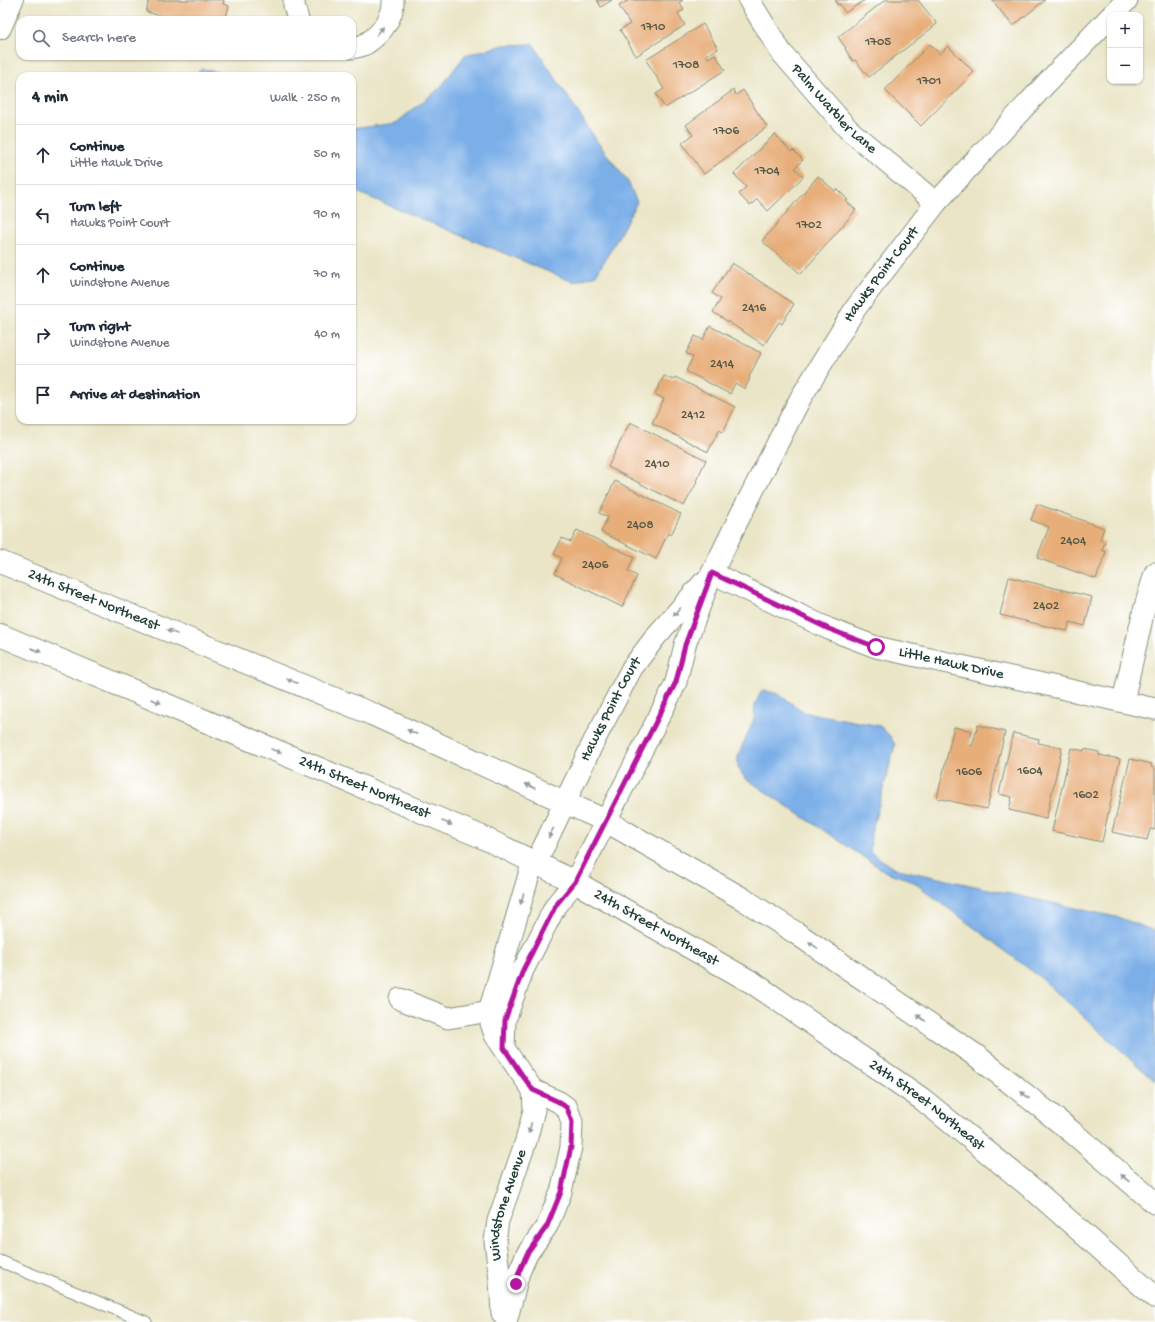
<!DOCTYPE html>
<html lang="en">
<head>
<meta charset="utf-8">
<style>
  :root { --surface:#fff; --page:#f6f6f7; --text:#1f2937; --muted:#747a83; --line:#e0e1e3 }
  body { margin:0; font-family:"Gochi Hand",sans-serif; background:var(--page); color:var(--text) }
  .controls { position:absolute; right:12px; top:12px; display:grid; overflow:hidden; border-radius:8px; box-shadow:0 1px 3px #0004 }
  .controls button { width:36px; height:36px; display:grid; place-items:center; padding:0; border:0; border-bottom:1px solid var(--line); background:var(--surface); color:var(--text); font:20px sans-serif }
  .stop { position:absolute; width:12px; height:12px; margin:-9px; border:3px solid #b5179e; border-radius:50%; background:#fff }
  .stop.end { background:#b5179e; border-color:#fff; box-shadow:0 1px 4px #0008 }
  .list { margin:0; padding:0; list-style:none }
  h2 { display:flex; justify-content:space-between; align-items:center; height:52px; margin:0; padding:0 16px; font-size:17px }
  h2 small { font-size:13px; font-weight:400; color:var(--muted) }
  .list li { display:grid; grid-template-columns:26px 1fr auto; gap:12px; align-items:center; box-sizing:border-box; height:60px; padding:0 16px; border-top:1px solid var(--line) }
  .list b { display:block; font-size:15px; white-space:nowrap }
  .list p { margin:0; font-size:13px; white-space:nowrap; color:var(--muted) }
  .list em { font-size:13px; font-style:normal; color:var(--muted) }
  .icon { flex:none; width:22px; height:22px; fill:none; stroke:currentColor; stroke-width:2; stroke-linecap:round; stroke-linejoin:round }
  .map { position:relative; flex:none; width:1155px; height:1322px; overflow:hidden }
  .search { position:absolute; background:var(--surface); box-shadow:0 1px 3px #0004; left:16px; top:16px; width:340px; height:44px; display:flex; align-items:center; gap:10px; box-sizing:border-box; padding:0 14px; border-radius:12px; color:var(--muted); font-size:15px }
  .panel { position:absolute; background:var(--surface); box-shadow:0 1px 3px #0004; left:16px; top:72px; width:340px; height:352px; border-radius:12px }
  .map>svg:first-child { display:block }
  .water { fill:#7bafe8; stroke:#4d768e }
  .building { fill:#e8ae7a }
  .lines { fill:none; stroke-linecap:round; stroke-linejoin:round }
  .lane-casing { stroke:#84917d; stroke-width:13 }
  .street-casing { stroke:#84917d; stroke-width:23 }
  .secondary-casing { stroke:#84917d; stroke-width:24 }
  .lane { stroke:#fff; stroke-width:11 }
  .street { stroke:#fff; stroke-width:21 }
  .secondary { stroke:#fff; stroke-width:22 }
  .oneway { fill:#8f9e9a }
  .route { stroke:#b5179e; stroke-width:5 }
  .labels { text-anchor:middle; dominant-baseline:central; stroke-width:3; stroke-linejoin:round; paint-order:stroke }
  .number-label { font-size:13px; fill:#515946 }
  .street-label { font-size:15px; fill:#1f3d34; stroke:#fff }
</style>
</head>
<body>
<div class="map">
<svg width="1155" height="1322" viewBox="0 0 1155 1322">
  <rect width="100%" height="100%" fill="#fff"/>
  <filter id="ink" filterUnits="userSpaceOnUse"><feTurbulence type="fractalNoise" baseFrequency=".025" numOctaves="2"/><feDisplacementMap in="SourceGraphic" scale="8" xChannelSelector="R" yChannelSelector="G"/><feConvolveMatrix kernelMatrix="1 2 1 2 8 2 1 2 1" color-interpolation-filters="sRGB"/></filter>
  <filter id="wash" filterUnits="userSpaceOnUse"><feTurbulence type="fractalNoise" baseFrequency=".012" numOctaves="4" result="noise"/><feDisplacementMap in="SourceGraphic" scale="16" xChannelSelector="R" yChannelSelector="G"/><feGaussianBlur stdDeviation="0.9" result="paint"/><feColorMatrix in="noise" values="0 0 0 0 0 0 0 0 0 0 0 0 0 0 0 0 0 1.4 0 .05"/><feComposite in="paint" operator="in"/></filter>
  <g filter="url(#wash)">
    <rect width="100%" height="100%" fill="#eae5c6"/>
    <!-- water -->
    <g class="water">
      <polygon points="533,44 599,144 628,182 637,202 616,241 596,275 573,282 352,190 352,129 396,123 440,88 465,55 504,45"/>
      <polygon points="202,69 238,76 193,76"/>
      <polygon points="762,690 778,694 804,712 880,726 890,736 895,745 871,834 870,852 893,868 1120,918 1155,931 1155,1081 1041,978 911,880 886,872 745,778 738,768 738,756 754,719 755,705"/>
    </g>
    <g id="blocks">
      <!-- building -->
      <g class="building">
        <polygon points="149,0 224,0 223,4 229,6 226,17 221,16 220,20 178,20 146,12"/>
        <polygon points="597,0 612,0 601,7"/>
        <polygon points="629,0 683,0 679,3 684,10 678,13 685,25 636,56 620,30 630,24 619,6"/>
        <polygon points="835,0 865,0 845,13 840,4 838,5"/>
        <polygon points="885,0 918,0 937,24 869,77 855,60 853,61 845,49 846,48 838,37"/>
        <polygon points="992,0 1045,0 1013,26"/>
        <polygon points="703,24 718,49 706,55 708,58 715,54 725,70 665,108 656,94 664,89 646,60"/>
        <polygon points="930,44 940,54 948,46 974,72 921,126 885,90"/>
        <polygon points="733,90 736,95 743,90 767,127 704,174 682,143 693,135 686,125"/>
        <polygon points="775,134 791,152 793,150 803,160 795,168 803,177 768,211 757,199 750,206 739,194 746,187 734,174"/>
        <polygon points="818,176 835,191 837,189 848,200 846,201 856,210 801,274 762,241"/>
        <polygon points="732,263 794,304 782,324 779,322 764,345 713,312 721,299 712,293"/>
        <polygon points="710,326 761,353 749,377 750,378 745,389 735,383 730,394 686,371 693,357 686,353 695,336 703,340"/>
        <polygon points="664,376 673,380 675,377 735,407 723,432 719,430 708,452 652,423 664,399 655,394"/>
        <polygon points="630,422 706,460 696,481 697,482 684,506 608,467"/>
        <polygon points="615,481 681,514 671,535 668,533 656,559 601,532 608,517 599,513"/>
        <polygon points="1037,504 1104,528 1100,540 1105,542 1102,550 1106,552 1096,579 1037,558 1049,527 1031,520"/>
        <polygon points="577,530 634,557 628,571 637,576 622,607 555,574 562,558 554,554 562,538 571,542"/>
        <polygon points="1009,577 1092,597 1085,626 1070,622 1067,631 1000,615"/>
        <polygon points="978,725 1005,732 987,809 937,798 954,727 972,731 969,745 972,746"/>
        <polygon points="1013,733 1039,739 1038,743 1062,748 1046,819 1009,810 1012,797 999,794"/>
        <polygon points="1071,748 1084,751 1084,749 1099,752 1099,755 1120,759 1102,842 1052,831"/>
        <polygon points="1130,759 1152,764 1151,767 1155,768 1155,830 1150,829 1147,840 1112,832"/>
      </g>
    </g>
  </g>
  <g filter="url(#ink)">
    <use href="#blocks" fill-opacity="0" stroke="#84917d" stroke-width="1"/>
    <g class="lines">
      <!-- lane casing -->
      <g class="lane-casing">
        <polyline id="lane" points="0,1261 146,1322"/>
      </g>
      <!-- street casing -->
      <g class="street-casing">
        <g id="street">
          <polyline points="294,0 294,5 298,20"/>
          <path id="s1" d="M749,0L781,52L848,129L936,203"/>
          <polyline points="1112,15 1127,0"/>
          <path d="M352,48C357,47 363,46 367,43C381,34 394,17 393,0"/>
          <path id="s2" d="M712,573L829,629L876,647L1155,709"/>
          <polyline points="1123,701 1144,610 1155,573"/>
          <path id="s3" d="M536,863L594,741L632,668L657,635L704,582"/>
          <polyline points="400,999 448,1018 490,1011"/>
          <path id="s4" d="M504,1048L505,1020L523,970L556,905L575,882L672,691L676,682L685,645L712,573L737,522L800,399L855,309L936,203L1042,88L1110,17"/>
          <path id="s5" d="M502,1313L500,1280L495,1241L498,1221L526,1141L534,1110L533,1090"/>
          <polyline points="506,1322 519,1272 527,1254 547,1226 561,1192 571,1147 572,1122 567,1108 559,1102 533,1090 520,1072 495,1035 491,1023 490,1008 533,861"/>
        </g>
      </g>
      <!-- secondary casing -->
      <g class="secondary-casing">
        <g id="secondary">
          <polyline points="0,28 12,0"/>
          <path id="s6" d="M0,562L372,714L606,821L743,899L796,933L978,1057L1072,1132L1155,1203"/>
          <path id="s7" d="M0,635L482,837L575,882L753,983L922,1099L1034,1190L1155,1297"/>
        </g>
      </g>
      <!-- lane -->
      <use href="#lane" class="lane"/>
      <!-- street -->
      <use href="#street" class="street"/>
      <!-- secondary -->
      <use href="#secondary" class="secondary"/>
    </g>
    <!-- one-way arrows -->
    <defs><path id="oneway-solid" d="M-6-.8H1V-3.2L6.5 0L1 3.2V.8H-6Z"/></defs>
    <g class="oneway">
      <use href="#oneway-solid" transform="translate(380 31) rotate(-51)"/>
      <use href="#oneway-solid" transform="translate(677 612) rotate(132)"/>
      <use href="#oneway-solid" transform="translate(172 632) rotate(-158)"/>
      <use href="#oneway-solid" transform="translate(36 650) rotate(23)"/>
      <use href="#oneway-solid" transform="translate(292 681) rotate(-158)"/>
      <use href="#oneway-solid" transform="translate(156 701) rotate(23)"/>
      <use href="#oneway-solid" transform="translate(412 732) rotate(-155)"/>
      <use href="#oneway-solid" transform="translate(276 751) rotate(23)"/>
      <use href="#oneway-solid" transform="translate(530 786) rotate(-155)"/>
      <use href="#oneway-solid" transform="translate(447 823) rotate(23)"/>
      <use href="#oneway-solid" transform="translate(551 833) rotate(116)"/>
      <use href="#oneway-solid" transform="translate(522 899) rotate(107)"/>
      <use href="#oneway-solid" transform="translate(813 945) rotate(-146)"/>
      <use href="#oneway-solid" transform="translate(921 1018) rotate(-146)"/>
      <use href="#oneway-solid" transform="translate(1025 1095) rotate(-141)"/>
      <use href="#oneway-solid" transform="translate(530 1128) rotate(105)"/>
      <use href="#oneway-solid" transform="translate(1125 1178) rotate(-139)"/>
    </g>
  </g>
  <g class="lines" filter="url(#ink)">
    <!-- route -->
    <polyline class="route" points="516,1284 519,1272 527,1254 547,1226 561,1192 571,1147 572,1122 567,1108 559,1102 533,1090 520,1072 504,1048 505,1020 523,970 556,905 575,882 676,682 685,645 712,573 829,629 876,647"/>
  </g>
  <g class="labels">
    <!-- number labels -->
    <g class="number-label">
      <text x="653" y="27">1710</text>
      <text x="878" y="42">1705</text>
      <text x="686" y="65">1708</text>
      <text x="929" y="81">1701</text>
      <text x="726" y="131">1706</text>
      <text x="767" y="171">1704</text>
      <text x="809" y="225">1702</text>
      <text x="754" y="308">2416</text>
      <text x="722" y="364">2414</text>
      <text x="693" y="415">2412</text>
      <text x="657" y="464">2410</text>
      <text x="640" y="525">2408</text>
      <text x="1073" y="541">2404</text>
      <text x="595" y="565">2406</text>
      <text x="1046" y="606">2402</text>
      <text x="1030" y="771">1604</text>
      <text x="969" y="772">1606</text>
      <text x="1086" y="795">1602</text>
    </g>
    <!-- street labels -->
    <g class="street-label">
      <text stroke="none"><textPath href="#s1" startOffset="139">Palm Warbler Lane</textPath></text>
      <text stroke="none"><textPath href="#s4" startOffset="867">Hawks Point Court</textPath></text>
      <text stroke="none"><textPath href="#s6" startOffset="101">24th Street Northeast</textPath></text>
      <text stroke="none"><textPath href="#s2" startOffset="257">Little Hawk Drive</textPath></text>
      <text stroke="none"><textPath href="#s3" startOffset="171">Hawks Point Court</textPath></text>
      <text stroke="none"><textPath href="#s7" startOffset="395">24th Street Northeast</textPath></text>
      <text stroke="none"><textPath href="#s7" startOffset="719">24th Street Northeast</textPath></text>
      <text stroke="none"><textPath href="#s7" startOffset="1043">24th Street Northeast</textPath></text>
      <text stroke="none"><textPath href="#s5" startOffset="110">Windstone Avenue</textPath></text>
    </g>
  </g>
</svg>
<div class="controls">
<button>+</button>
<button>−</button>
</div>
<div class="stop" style="left:876px;top:647px"></div>
<div class="stop end" style="left:516px;top:1284px"></div>
<div class="search"><svg class="icon" aria-label="search" viewBox="0 0 24 24"><circle cx="10" cy="10" r="6"/><path d="M15 15l6 6"/></svg>Search here</div>
<section class="panel">
<h2>4 min<small>Walk · 250 m</small></h2>
<ul class="list">
<li><svg class="icon" aria-label="ahead" viewBox="0 0 24 24"><path d="M12 20V5M6 11l6-6 6 6"/></svg><div><b>Continue</b><p>Little Hawk Drive</p></div><em>50 m</em></li>
<li><svg class="icon" aria-label="left" viewBox="0 0 24 24"><path d="M17 20v-9H6M10 6l-5 5 5 5"/></svg><div><b>Turn left</b><p>Hawks Point Court</p></div><em>90 m</em></li>
<li><svg class="icon" aria-label="ahead" viewBox="0 0 24 24"><path d="M12 20V5M6 11l6-6 6 6"/></svg><div><b>Continue</b><p>Windstone Avenue</p></div><em>70 m</em></li>
<li><svg class="icon" aria-label="right" viewBox="0 0 24 24"><path d="M7 20v-9h11M14 6l5 5-5 5"/></svg><div><b>Turn right</b><p>Windstone Avenue</p></div><em>40 m</em></li>
<li><svg class="icon" aria-label="arrive" viewBox="0 0 24 24"><path d="M6 21V4h12l-3 4 3 4H6"/></svg><div><b>Arrive at destination</b></div></li>
</ul>
</section>
</div>
</body>
</html>
